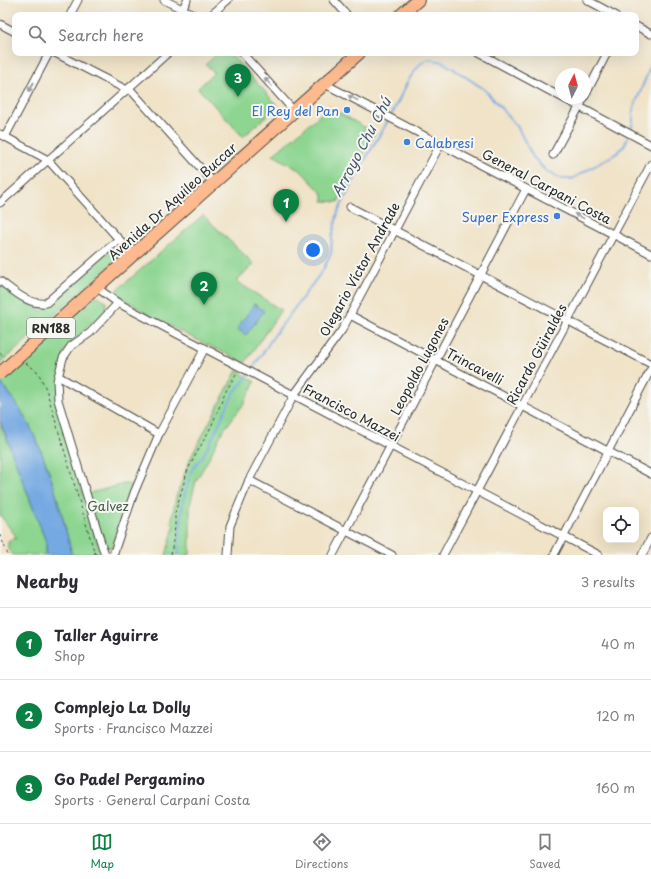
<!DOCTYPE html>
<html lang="en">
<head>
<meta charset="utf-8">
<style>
  :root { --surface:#fff; --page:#f2f2f3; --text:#2b2b33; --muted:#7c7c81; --line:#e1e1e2; --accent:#0b8043 }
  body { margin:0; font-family:"Playpen Sans",sans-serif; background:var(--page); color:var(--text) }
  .controls { position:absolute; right:12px; bottom:12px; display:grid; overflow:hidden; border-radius:8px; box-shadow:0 4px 16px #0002 }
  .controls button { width:36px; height:36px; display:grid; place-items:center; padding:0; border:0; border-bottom:1px solid var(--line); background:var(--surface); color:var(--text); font:20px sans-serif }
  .compass { position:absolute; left:555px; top:68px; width:36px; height:36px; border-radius:50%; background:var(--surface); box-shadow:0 4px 16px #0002; rotate:6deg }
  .you { position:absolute; left:313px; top:250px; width:14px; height:14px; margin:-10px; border:3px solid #fff; border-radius:50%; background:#1a73e8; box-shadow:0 0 0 6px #1a73e833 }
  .badge { display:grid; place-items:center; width:26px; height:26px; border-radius:50%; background:var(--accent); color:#fff; font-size:13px; font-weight:700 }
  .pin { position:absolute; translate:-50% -33px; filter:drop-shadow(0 1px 2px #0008) }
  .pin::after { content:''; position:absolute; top:21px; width:14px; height:12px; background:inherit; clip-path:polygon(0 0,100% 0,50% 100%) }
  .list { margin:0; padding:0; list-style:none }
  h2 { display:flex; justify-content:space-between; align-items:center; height:52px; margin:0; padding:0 16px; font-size:17px }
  h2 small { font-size:13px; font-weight:400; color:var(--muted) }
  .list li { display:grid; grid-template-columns:26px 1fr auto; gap:12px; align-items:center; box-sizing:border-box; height:72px; padding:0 16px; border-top:1px solid var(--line) }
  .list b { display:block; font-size:15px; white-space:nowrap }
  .list p { margin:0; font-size:13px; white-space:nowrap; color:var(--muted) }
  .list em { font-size:13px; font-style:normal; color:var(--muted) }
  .icon { flex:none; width:22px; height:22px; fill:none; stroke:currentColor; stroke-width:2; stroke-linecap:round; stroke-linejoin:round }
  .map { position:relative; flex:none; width:651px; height:555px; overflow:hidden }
  .search { position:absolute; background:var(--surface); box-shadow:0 4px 16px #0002; left:12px; right:12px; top:12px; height:44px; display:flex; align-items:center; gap:10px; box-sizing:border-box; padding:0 14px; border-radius:8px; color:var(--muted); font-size:15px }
  .sheet { height:268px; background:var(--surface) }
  nav { display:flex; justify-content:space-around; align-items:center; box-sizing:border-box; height:56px; border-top:1px solid var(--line); background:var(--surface); font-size:11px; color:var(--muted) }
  nav a { display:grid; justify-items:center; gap:2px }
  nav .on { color:var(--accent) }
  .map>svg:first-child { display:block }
  .green { fill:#8dd591; stroke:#5c805e }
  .water { fill:#74a9e1; stroke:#506a86 }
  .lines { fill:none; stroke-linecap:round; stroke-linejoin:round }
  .stream { stroke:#74a9e1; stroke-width:2 }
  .minor-casing { stroke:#494743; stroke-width:9 }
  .trunk-casing { stroke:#494743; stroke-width:14 }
  .path { stroke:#494743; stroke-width:1; stroke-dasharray:3 3; stroke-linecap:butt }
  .minor { stroke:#fff; stroke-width:7 }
  .trunk { stroke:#fcba8e; stroke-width:12 }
  .trunk-bridge-casing { stroke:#494743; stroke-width:14; stroke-linecap:butt }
  .trunk-bridge { stroke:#fcba8e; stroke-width:12 }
  .oneway { fill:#a0a0a0 }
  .shop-dot { fill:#3f7fe0; stroke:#f6f6f2; stroke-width:1.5 }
  .labels { text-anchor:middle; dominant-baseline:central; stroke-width:4; stroke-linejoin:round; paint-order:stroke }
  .shield { fill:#f6f6f2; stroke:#686867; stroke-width:1 }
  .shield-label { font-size:12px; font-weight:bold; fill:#2b2b2b }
  .shop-label { font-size:13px; fill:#366cbe; stroke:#f6f6f2; text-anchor:end }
  .street-label { font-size:13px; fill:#2b2b2b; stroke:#f6f6f2 }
  .park-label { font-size:13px; fill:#485e4a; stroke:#f6f6f2 }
  .water-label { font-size:14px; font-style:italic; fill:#45576b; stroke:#f6f6f2 }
</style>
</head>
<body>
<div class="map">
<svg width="651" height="555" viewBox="0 0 651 555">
  <rect width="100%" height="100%" fill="#f6f6f2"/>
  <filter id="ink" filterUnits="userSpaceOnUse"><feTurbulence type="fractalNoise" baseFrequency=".025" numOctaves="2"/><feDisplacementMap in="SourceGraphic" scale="8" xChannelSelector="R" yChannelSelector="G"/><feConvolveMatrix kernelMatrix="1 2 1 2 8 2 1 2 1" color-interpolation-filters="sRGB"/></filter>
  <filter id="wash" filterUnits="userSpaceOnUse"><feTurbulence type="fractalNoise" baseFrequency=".012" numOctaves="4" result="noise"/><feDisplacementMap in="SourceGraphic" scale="16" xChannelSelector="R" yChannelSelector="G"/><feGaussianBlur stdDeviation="0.9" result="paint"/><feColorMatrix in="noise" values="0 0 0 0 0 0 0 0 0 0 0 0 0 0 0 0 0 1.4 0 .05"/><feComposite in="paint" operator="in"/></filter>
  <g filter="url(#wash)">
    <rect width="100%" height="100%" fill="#f0e3c8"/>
    <!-- green -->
    <g class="green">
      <polygon points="218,53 230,53 278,106 243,137 198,88 214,73 206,64"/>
      <polygon points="329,107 375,133 338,202 323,201 323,194 301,171 273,155"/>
      <path d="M203,215L254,264L236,281L281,310L245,363C201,341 154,322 115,292Z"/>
      <polygon points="117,246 121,250 121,255 0,364 0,283 41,311 111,249"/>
      <path d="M98,296L106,301V310L75,339L64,352L57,405L101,555H72C58,497 41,428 0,382V379L92,298Z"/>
      <polygon points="237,370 255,382 243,405 222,432 209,458 196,481 190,505 190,555 166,555 174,526 171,523 176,497 190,459"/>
      <polygon points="0,421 46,542 46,555 12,555 8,547 8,542 13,538 16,539 15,535 0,515"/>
      <polygon points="124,484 133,485 112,548 107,548 86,494"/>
    </g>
    <!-- water -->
    <g class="water">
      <polygon points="254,304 264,311 246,335 237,329"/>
      <path d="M0,382C41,428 58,497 72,555H46V542L0,421Z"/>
    </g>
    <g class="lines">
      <!-- stream -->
      <g class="stream">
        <polyline points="630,131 633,123 633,110 651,65"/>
        <polyline points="178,555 183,501 191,471 202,457 210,443 233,394 248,376 273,337 323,270 331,253 332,237 338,212 359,170 393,112 409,79 420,64 429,59 443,62 484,89 517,126 533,157 547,172 562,179 572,179 617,153 624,146 629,135"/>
      </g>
    </g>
  </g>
  <g filter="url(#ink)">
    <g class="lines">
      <!-- minor casing -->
      <g class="minor-casing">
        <g id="minor">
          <polyline points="164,0 194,15"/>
          <polyline points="334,0 347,15"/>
          <polyline points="587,0 615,15"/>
          <polyline points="182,10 187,0"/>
          <polyline points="70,15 78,0"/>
          <polyline points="211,15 228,0"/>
          <polyline points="0,24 15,32"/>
          <polyline points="636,26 651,34"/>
          <polyline points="55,53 127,90"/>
          <polyline points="242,53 294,111"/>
          <polyline points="479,53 561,97"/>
          <polyline points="325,84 651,254"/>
          <polyline points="129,88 213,182"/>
          <polyline points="585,96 607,53"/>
          <polyline points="563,98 651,145"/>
          <polyline points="0,134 48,160 133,255"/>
          <polyline points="5,137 49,53"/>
          <polyline points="553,155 584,98"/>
          <polyline points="0,203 168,53"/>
          <polyline points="350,207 651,364"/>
          <path d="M0,281C14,291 28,305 46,303L119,239"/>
          <polyline points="96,287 118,303 599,555"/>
          <polyline points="350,315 651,474"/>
          <polyline points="58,376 159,434"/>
          <polyline points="249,480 392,555"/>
          <polyline points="107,555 105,554 102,546 58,400 57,381 63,358 71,346 90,333 118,303"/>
          <polyline points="113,555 134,493 159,434 205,348"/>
          <polyline points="228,555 230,526 249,480 294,395 342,330 441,143"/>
          <polyline points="333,555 526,189"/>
          <polyline points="443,555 651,164"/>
          <polyline points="554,555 651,369"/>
          <polyline points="642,555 651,538"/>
        </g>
      </g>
      <!-- trunk casing -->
      <g class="trunk-casing">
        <g id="trunk">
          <polyline points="401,15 418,0"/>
          <polyline points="5,369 359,53"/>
        </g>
      </g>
      <!-- path -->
      <g class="path">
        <polyline points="0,353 4,356"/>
        <polyline points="26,363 38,372 46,389 95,554 97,554"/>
        <polyline points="0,535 8,555"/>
        <polyline points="171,555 175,527 175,513 188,469 211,427 226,391 236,374"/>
      </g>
      <!-- minor -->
      <use href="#minor" class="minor"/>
      <!-- trunk -->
      <use href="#trunk" class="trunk"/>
      <!-- trunk-bridge casing -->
      <g class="trunk-bridge-casing">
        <polyline id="trunk-bridge" points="0,373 5,369"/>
      </g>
      <!-- trunk-bridge -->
      <use href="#trunk-bridge" class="trunk-bridge"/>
    </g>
    <!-- one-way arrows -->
    <defs><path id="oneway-solid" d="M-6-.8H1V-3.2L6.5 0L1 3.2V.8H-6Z"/></defs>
    <g class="oneway">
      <use href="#oneway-solid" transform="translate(268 82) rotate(-132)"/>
      <use href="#oneway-solid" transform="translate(31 87) rotate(118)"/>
      <use href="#oneway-solid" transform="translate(353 98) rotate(-153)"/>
      <use href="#oneway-solid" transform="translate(579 216) rotate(-152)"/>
    </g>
  </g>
  <!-- markers -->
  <g class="shop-dot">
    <circle cx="347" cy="110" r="4"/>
    <circle cx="407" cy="142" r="4"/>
    <circle cx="557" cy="216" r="4"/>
  </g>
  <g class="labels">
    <!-- shield labels -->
    <rect class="shield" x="27" y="318" width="48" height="20" rx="3"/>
    <g class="shield-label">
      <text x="51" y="328">RN188</text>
    </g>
    <!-- shop labels -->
    <g class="shop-label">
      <text x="339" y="110">El Rey del Pan</text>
      <text x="415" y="142" text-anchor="start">Calabresi</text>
      <text x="549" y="216">Super Express</text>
    </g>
    <!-- street labels -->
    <g class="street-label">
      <text transform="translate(547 186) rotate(28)">General Carpani Costa</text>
      <text transform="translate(172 201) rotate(-42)">Avenida Dr Aquileo Buccar</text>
      <text transform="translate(359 269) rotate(-61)">Olegario Víctor Andrade</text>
      <text transform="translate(536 354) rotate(-62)">Ricardo Güiraldes</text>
      <text transform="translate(419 366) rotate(-62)">Leopoldo Lugones</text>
      <text transform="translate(475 366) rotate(28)">Trincavelli</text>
      <text transform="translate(352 412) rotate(28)">Francisco Mazzei</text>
    </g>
    <!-- park labels -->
    <g class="park-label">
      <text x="108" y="505">Galvez</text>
    </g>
    <!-- water labels -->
    <g class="water-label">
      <text transform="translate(361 147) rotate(-62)">Arroyo Chu Chú</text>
    </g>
  </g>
</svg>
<div class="controls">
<button><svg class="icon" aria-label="locate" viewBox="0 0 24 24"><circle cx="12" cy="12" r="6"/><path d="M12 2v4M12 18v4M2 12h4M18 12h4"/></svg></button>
</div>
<svg class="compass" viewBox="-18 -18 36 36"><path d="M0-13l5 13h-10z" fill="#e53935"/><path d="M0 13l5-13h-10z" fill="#7c7c81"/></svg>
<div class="you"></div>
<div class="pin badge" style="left:286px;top:222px">1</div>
<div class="pin badge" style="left:204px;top:305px">2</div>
<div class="pin badge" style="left:238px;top:97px">3</div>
<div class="search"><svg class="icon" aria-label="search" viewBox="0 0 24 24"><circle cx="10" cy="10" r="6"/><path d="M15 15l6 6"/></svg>Search here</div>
</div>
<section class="sheet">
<h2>Nearby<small>3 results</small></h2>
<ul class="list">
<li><span class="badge">1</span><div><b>Taller Aguirre</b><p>Shop</p></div><em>40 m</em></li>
<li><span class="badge">2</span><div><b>Complejo La Dolly</b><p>Sports · Francisco Mazzei</p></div><em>120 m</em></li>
<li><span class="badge">3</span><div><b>Go Padel Pergamino</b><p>Sports · General Carpani Costa</p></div><em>160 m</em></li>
</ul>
</section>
<nav>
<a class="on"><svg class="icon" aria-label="map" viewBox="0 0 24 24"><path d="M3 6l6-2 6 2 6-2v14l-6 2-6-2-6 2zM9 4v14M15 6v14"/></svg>Map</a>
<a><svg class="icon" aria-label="directions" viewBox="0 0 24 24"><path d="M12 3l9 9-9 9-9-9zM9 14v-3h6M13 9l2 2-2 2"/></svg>Directions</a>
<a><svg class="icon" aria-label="saved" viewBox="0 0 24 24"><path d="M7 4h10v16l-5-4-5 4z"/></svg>Saved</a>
</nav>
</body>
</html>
